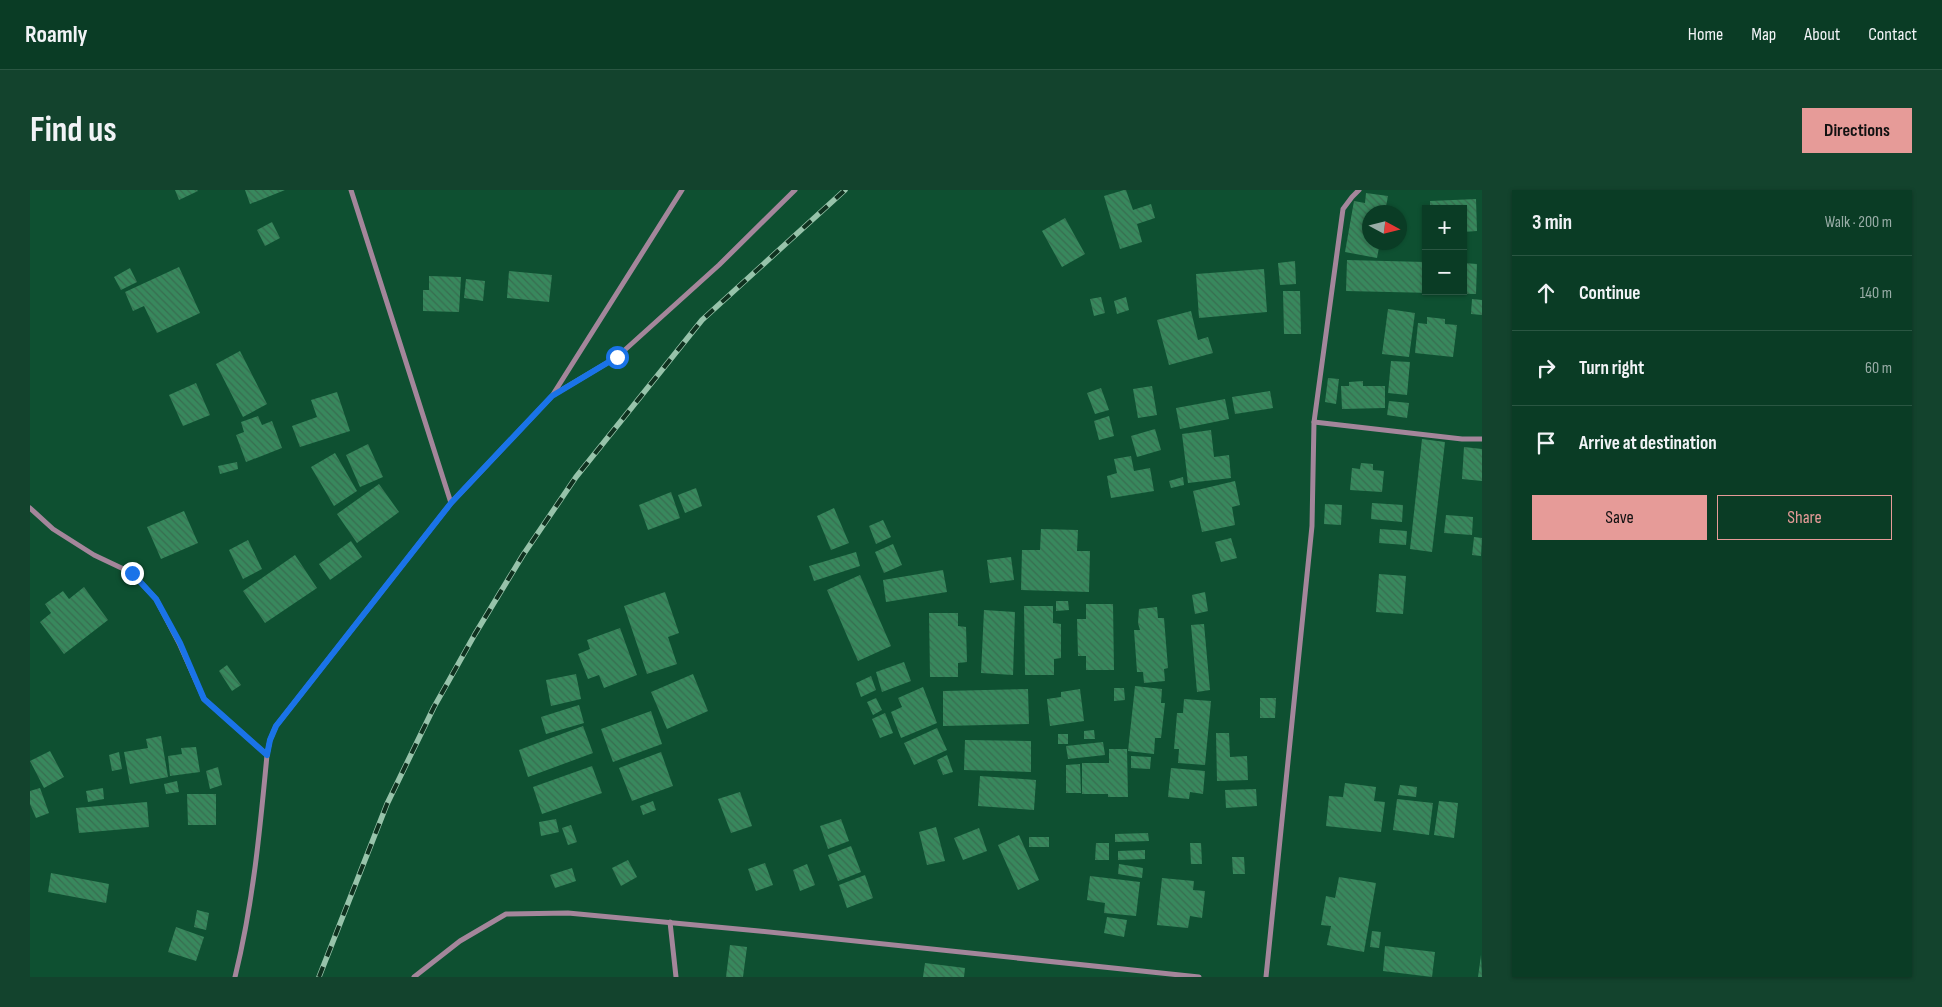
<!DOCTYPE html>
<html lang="en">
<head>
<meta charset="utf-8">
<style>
  :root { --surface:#0a3c25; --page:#13432d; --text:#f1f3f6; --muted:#99ada7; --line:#2a5642; --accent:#e69b98 }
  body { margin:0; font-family:"Sofia Sans Condensed",sans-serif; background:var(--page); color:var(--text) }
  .controls { position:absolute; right:15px; top:15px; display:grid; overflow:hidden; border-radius:0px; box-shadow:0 1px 4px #0004 }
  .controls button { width:45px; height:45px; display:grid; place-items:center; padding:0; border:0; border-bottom:1px solid var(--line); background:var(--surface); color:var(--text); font:25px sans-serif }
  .compass { position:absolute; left:1332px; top:15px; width:45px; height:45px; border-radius:50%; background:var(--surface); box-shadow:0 1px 4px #0004; rotate:97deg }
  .stop { position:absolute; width:15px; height:15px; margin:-11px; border:4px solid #1a73e8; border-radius:50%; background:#fff }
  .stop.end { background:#1a73e8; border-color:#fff; box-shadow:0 1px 5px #0008 }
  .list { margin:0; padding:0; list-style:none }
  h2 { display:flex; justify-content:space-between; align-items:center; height:65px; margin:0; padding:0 20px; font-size:21px }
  h2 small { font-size:16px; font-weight:400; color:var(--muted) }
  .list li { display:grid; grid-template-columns:32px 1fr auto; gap:15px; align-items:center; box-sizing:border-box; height:75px; padding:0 20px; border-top:1px solid var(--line) }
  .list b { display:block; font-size:19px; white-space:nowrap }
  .list em { font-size:16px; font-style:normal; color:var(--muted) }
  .actions { display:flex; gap:10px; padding:15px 20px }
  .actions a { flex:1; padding:11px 0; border:1px solid var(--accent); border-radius:0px; text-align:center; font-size:18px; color:var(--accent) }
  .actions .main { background:var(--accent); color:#111 }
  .icon { flex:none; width:28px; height:28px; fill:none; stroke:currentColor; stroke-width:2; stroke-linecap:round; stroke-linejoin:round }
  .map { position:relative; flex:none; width:1452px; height:787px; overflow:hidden; border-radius:0px }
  header { display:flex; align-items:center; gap:30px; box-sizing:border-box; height:70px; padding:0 25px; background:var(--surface); border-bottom:1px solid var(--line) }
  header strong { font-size:24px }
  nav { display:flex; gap:28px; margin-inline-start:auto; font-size:18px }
  .intro { display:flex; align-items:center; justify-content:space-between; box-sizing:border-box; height:120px; padding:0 30px }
  h1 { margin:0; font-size:35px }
  .button { padding:12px 22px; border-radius:0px; background:var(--accent); color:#111; font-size:18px; font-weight:700 }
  main { display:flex; gap:30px; padding:0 30px }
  aside { flex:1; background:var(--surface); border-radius:0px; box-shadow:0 1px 4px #0004 }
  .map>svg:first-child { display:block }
  .building { fill:url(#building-back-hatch) }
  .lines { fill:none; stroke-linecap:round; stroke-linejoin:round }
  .minor { stroke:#a4869b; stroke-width:5 }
  .rail-casing { stroke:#97c3aa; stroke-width:5.5 }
  .rail { stroke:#0f311f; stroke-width:4; stroke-dasharray:11; stroke-linecap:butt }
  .route { stroke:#1a73e8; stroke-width:6 }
</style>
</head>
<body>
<header>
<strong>Roamly</strong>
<nav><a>Home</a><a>Map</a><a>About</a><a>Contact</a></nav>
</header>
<div class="intro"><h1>Find us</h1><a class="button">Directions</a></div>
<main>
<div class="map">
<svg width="1452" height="787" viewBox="0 0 1452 787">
  <defs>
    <pattern id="building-back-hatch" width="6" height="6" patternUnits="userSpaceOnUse" patternTransform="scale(1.25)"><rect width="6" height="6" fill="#38885d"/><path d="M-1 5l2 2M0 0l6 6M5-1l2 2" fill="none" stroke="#386d50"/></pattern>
  </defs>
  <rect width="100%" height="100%" fill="#0e5031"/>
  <!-- building -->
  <g class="building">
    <polygon points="145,0 167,0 168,1 149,10"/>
    <polygon points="215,0 255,0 220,14"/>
    <polygon points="1094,0 1096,0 1103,20 1121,14 1125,28 1107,34 1112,52 1090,59 1074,6"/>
    <polygon points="1336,3 1358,6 1355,22 1340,22 1340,52 1350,52 1347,68 1315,62 1324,11 1335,13"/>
    <polygon points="1446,9 1447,41 1433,42 1433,19 1400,19 1400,11"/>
    <polygon points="1035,28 1055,64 1032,77 1012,41"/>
    <polygon points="242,32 250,48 235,56 227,40"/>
    <polygon points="1317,70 1396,72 1396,101 1433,101 1433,73 1447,74 1446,104 1316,101"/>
    <polygon points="1265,71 1266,94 1250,95 1248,73"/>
    <polygon points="149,77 170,123 127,143 114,116 103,121 95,102"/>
    <polygon points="100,78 107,92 91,100 84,87"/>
    <polygon points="1234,79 1237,122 1169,128 1166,84"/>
    <polygon points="479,81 522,85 519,112 477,108"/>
    <polygon points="399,86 431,87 429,122 393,121 393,100 399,100"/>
    <polygon points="436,89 455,91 453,111 434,108"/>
    <polygon points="1253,101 1270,101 1271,144 1254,144"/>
    <polygon points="1071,107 1075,123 1064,126 1060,109"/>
    <polygon points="1096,107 1099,120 1087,124 1084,111"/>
    <polygon points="1442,109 1452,110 1452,125 1441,124"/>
    <polygon points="1358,119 1385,123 1379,167 1352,164"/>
    <polygon points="1161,121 1168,150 1178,147 1183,163 1139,175 1127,130"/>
    <polygon points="1397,127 1415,129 1415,134 1427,135 1423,167 1385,163 1388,133 1397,134"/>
    <polygon points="210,161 237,214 213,227 186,174"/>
    <polygon points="1361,171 1380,172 1377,205 1358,203"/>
    <polygon points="1298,188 1309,189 1306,214 1295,212"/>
    <polygon points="1333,191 1333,196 1355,196 1355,218 1312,219 1311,196 1319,196 1319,192"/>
    <polygon points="166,193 180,225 153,236 139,205"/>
    <polygon points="1122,196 1127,225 1108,228 1103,199"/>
    <polygon points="1071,198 1079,220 1065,224 1057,203"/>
    <polygon points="1240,201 1243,218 1205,224 1202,207"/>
    <polygon points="307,202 320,241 270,257 262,236 287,227 281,210"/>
    <polygon points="1195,209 1199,229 1150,239 1146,218"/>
    <polygon points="1359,211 1379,213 1377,228 1357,225"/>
    <polygon points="228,226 232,235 242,231 252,258 216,272 206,245 214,242 211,232"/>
    <polygon points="1079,226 1084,246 1069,250 1064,231"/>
    <polygon points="1125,239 1131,260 1107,267 1101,246"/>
    <polygon points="1181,240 1184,267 1199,265 1201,288 1158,293 1152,244"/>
    <polygon points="1392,249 1415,252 1402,362 1380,359"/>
    <polygon points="338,254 353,287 330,297 316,265"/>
    <polygon points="1434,257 1452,259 1452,291 1432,289"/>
    <polygon points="305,263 327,301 304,316 281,277"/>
    <polygon points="1101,266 1104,281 1120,278 1124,301 1081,308 1077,286 1087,283 1084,269"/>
    <polygon points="207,272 208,279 190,284 188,276"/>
    <polygon points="1331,273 1343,274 1343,280 1354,281 1352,302 1320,300 1322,278 1330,279"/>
    <polygon points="1153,287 1154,295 1141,298 1139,291"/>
    <polygon points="1205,291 1210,315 1202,317 1205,335 1172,342 1163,301"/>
    <polygon points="349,294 369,322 327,353 307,324"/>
    <polygon points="666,298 672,316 655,323 648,305"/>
    <polygon points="641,302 650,328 618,340 609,315"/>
    <polygon points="1342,313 1373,315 1372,332 1341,329"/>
    <polygon points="1295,314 1312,315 1311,335 1294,334"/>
    <polygon points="804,318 819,353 801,360 787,326"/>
    <polygon points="154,321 168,353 131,369 117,337"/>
    <polygon points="1416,325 1443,327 1442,345 1414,343"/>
    <polygon points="853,330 861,347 846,354 839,336"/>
    <polygon points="1011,339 1048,340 1047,361 1060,361 1059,402 991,400 992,360 1010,360"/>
    <polygon points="1350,339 1377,341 1376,355 1349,353"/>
    <polygon points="1444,347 1452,348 1451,366 1442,365"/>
    <polygon points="1201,348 1207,368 1191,372 1185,352"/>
    <polygon points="218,350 232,379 213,389 199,360"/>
    <polygon points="321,351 332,367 300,390 289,374"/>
    <polygon points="863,354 872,375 854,383 845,362"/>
    <polygon points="826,362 830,376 784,391 779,376"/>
    <polygon points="265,365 287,398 235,433 213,401"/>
    <polygon points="981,367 984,390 960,393 957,370"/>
    <polygon points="913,380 917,402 856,412 853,390"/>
    <polygon points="1349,384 1376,386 1373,424 1346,422"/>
    <polygon points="830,385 861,456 828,471 797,400"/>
    <polygon points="54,397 78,430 34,464 10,432 21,423 15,414 33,401 39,409"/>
    <polygon points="635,402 649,443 638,447 647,474 617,484 594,416"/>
    <polygon points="1175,402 1178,421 1165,424 1162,405"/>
    <polygon points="1026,411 1038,411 1039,420 1026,421"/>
    <polygon points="1056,414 1083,414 1084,480 1056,480 1056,466 1048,466 1047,429 1056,429"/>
    <polygon points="994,416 1023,416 1023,433 1031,434 1031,468 1024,469 1024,485 995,485"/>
    <polygon points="1127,417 1128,428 1134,428 1138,478 1134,479 1135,491 1114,493 1113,482 1107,482 1104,440 1110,440 1108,433 1109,419"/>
    <polygon points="954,420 985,422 983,485 951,483"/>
    <polygon points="899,423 928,423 928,436 936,437 937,472 928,473 928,487 900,487"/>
    <polygon points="1174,434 1180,500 1167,502 1161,435"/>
    <polygon points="590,438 607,485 574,498 569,485 558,489 548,464 560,459 557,450"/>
    <polygon points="874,472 881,491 852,502 846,482"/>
    <polygon points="197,475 211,495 202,501 189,481"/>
    <polygon points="546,484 551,509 521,516 516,490"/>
    <polygon points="663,484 678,521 637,539 621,502"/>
    <polygon points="841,486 846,500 831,507 826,493"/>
    <polygon points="1105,496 1132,499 1131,513 1135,513 1131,548 1125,548 1124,564 1098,561"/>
    <polygon points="893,497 907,533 871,548 861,522 872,517 868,508"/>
    <polygon points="1084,498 1094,498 1095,510 1084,511"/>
    <polygon points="998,499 999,534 913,536 913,501"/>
    <polygon points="1050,499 1054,531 1020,536 1017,509 1031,507 1031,502"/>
    <polygon points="846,508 852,520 843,525 837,512"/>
    <polygon points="1230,508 1246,508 1245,528 1230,528"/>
    <polygon points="1154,509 1181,511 1175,575 1148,573 1149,559 1144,559 1147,523 1153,523"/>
    <polygon points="549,515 554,533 516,544 511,527"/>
    <polygon points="621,521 632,554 583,572 571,539"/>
    <polygon points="855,523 863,543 850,548 842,529"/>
    <polygon points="553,536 563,563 498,587 489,560"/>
    <polygon points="907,538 917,560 884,575 874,553"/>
    <polygon points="1064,540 1065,549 1054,549 1054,541"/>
    <polygon points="1186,543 1199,543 1200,567 1217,566 1218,590 1187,591"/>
    <rect x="1028" y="544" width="10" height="10"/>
    <polygon points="131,546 138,587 100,594 94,562 118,558 116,549"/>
    <polygon points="935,550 1001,551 1001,582 934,580"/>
    <polygon points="1073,552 1075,565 1038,569 1036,556"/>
    <polygon points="166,557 170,582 140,586 138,566 152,564 151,558"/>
    <polygon points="1079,559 1097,559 1098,607 1078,607 1078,604 1052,604 1052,573 1079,573"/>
    <polygon points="20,561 34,587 14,598 0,571"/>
    <polygon points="89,562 92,579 82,581 79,565"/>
    <polygon points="631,562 643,596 602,611 589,578"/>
    <polygon points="917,565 923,582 913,585 907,570"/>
    <polygon points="1101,566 1121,567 1120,579 1101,578"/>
    <polygon points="1050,574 1051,603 1036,603 1036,575"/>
    <polygon points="562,576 572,603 512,624 503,597"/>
    <polygon points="188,577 192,595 180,599 176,581"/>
    <polygon points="1141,578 1175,581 1173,604 1160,602 1159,609 1138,607"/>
    <polygon points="950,586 1006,590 1004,620 948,616"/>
    <polygon points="147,591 149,602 136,604 134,594"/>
    <polygon points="1315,593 1346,597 1344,611 1355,612 1351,642 1296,636 1299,606 1313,607"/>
    <polygon points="1370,595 1387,597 1386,607 1368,605"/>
    <polygon points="10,598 19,623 6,628 0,614 0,601"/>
    <polygon points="73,598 74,609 58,612 56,601"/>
    <polygon points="1226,599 1227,616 1196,618 1195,600"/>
    <polygon points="710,602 722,636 701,643 688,609"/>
    <polygon points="157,604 186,604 186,635 158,635"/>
    <polygon points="1367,609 1403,613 1399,645 1363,640"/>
    <polygon points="623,611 626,620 613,625 610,616"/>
    <polygon points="1409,611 1428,613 1424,648 1404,645"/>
    <polygon points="117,612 119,637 49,643 46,618"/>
    <polygon points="526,629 529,642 511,646 509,632"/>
    <polygon points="811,629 819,651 798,659 790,636"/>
    <polygon points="541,635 547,652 538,655 532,638"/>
    <polygon points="906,637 915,671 897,675 889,642"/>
    <polygon points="949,638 957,661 933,670 924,648"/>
    <polygon points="1118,643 1119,651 1085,652 1085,644"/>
    <polygon points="989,645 1009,690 988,700 968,655"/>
    <rect x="999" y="647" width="20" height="10"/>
    <polygon points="1066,653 1079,653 1079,670 1065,670"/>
    <polygon points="1160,653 1171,653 1172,674 1161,674"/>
    <polygon points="821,656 831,682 808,691 798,665"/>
    <polygon points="1115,660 1115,669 1088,670 1088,661"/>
    <polygon points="1202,667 1214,667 1215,684 1203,684"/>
    <polygon points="598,670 607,687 591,696 582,678"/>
    <polygon points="735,673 743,695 726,701 718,679"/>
    <polygon points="777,674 785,695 770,701 763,680"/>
    <polygon points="1089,674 1113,678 1112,688 1088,684"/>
    <polygon points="542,678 546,691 525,698 520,685"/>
    <polygon points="21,683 79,694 76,713 18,702"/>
    <polygon points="835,685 843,708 817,718 809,695"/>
    <polygon points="1060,686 1110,692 1106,726 1074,723 1075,713 1057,710"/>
    <polygon points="1309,687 1346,693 1334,762 1297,755 1301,736 1291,735 1296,706 1305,708"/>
    <polygon points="1132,688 1164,691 1163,700 1175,701 1172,728 1160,726 1158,738 1127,735"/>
    <polygon points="167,720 179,723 176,740 164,737"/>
    <polygon points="1077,727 1097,730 1094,747 1074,743"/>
    <polygon points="146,737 174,747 166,771 138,762"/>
    <polygon points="1342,741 1351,742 1349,758 1340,757"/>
    <polygon points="700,755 717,757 713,787 696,787"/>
    <polygon points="1355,756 1405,762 1402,787 1353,781"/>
    <polygon points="1451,765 1452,787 1448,787"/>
    <polygon points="895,773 935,778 934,787 893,787"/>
  </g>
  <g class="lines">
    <!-- minor -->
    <g class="minor">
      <polyline points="321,0 421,313"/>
      <polyline points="525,204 587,167 689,75 765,0"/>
      <polyline points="1284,232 1432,249 1452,249"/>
      <polyline points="0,318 23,339 64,365 102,383 126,409 149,453 174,509 237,565"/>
      <polyline points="640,732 646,787"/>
      <path d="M205,787C223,714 230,640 237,565L240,550L246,536L421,313L522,206L652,0"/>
      <polyline points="384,787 430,751 476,724 538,723 729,741 1169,787"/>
      <polyline points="1236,787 1282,336 1284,232 1313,19 1322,7 1329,0"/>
    </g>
    <!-- rail casing -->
    <g class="rail-casing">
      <polyline id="rail" points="289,787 357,614 404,517 445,444 493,365 546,287 672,130 815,0"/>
    </g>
    <!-- rail -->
    <use href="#rail" class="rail"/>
  </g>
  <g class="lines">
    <!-- route -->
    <polyline class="route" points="102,383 126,409 150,453 174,509 237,565 240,550 246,536 421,313 522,206 587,167"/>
  </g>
</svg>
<div class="controls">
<button>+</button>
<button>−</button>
</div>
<svg class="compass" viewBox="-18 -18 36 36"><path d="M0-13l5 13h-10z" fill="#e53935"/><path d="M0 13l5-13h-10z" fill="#99ada7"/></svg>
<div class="stop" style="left:587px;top:167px"></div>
<div class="stop end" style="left:102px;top:383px"></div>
</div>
<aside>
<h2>3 min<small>Walk · 200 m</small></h2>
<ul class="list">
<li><svg class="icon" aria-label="ahead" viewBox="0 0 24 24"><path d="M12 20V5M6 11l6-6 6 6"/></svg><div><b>Continue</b></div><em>140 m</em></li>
<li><svg class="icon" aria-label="right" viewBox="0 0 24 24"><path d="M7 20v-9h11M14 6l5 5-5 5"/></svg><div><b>Turn right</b></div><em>60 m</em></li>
<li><svg class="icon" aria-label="arrive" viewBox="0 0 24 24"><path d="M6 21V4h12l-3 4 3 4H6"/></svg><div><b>Arrive at destination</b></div></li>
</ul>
<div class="actions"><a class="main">Save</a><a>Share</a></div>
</aside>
</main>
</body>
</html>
